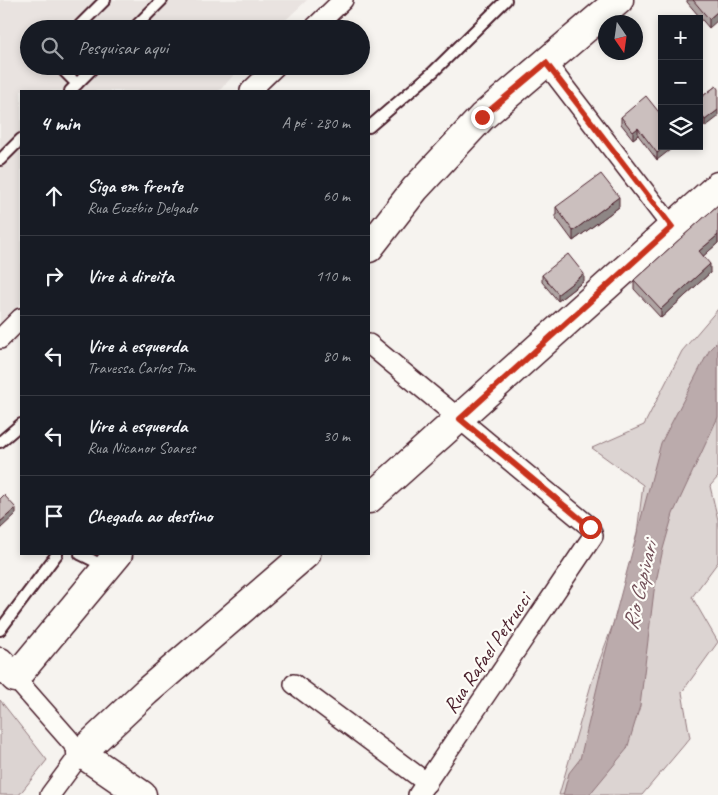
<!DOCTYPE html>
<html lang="pt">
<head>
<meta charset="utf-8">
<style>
  :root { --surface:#171b24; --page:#20242c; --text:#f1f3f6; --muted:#9ea1a6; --line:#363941 }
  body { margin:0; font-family:Caveat,sans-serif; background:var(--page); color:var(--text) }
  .controls { position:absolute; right:15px; top:15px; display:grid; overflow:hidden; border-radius:0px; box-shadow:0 2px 8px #0003 }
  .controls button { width:45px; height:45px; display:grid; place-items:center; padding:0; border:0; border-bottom:1px solid var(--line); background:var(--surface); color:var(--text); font:25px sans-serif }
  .compass { position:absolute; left:598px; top:15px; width:45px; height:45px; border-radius:50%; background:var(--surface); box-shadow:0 2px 8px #0003; rotate:167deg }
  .stop { position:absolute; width:15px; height:15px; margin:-11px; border:4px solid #c8321e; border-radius:50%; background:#fff }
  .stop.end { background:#c8321e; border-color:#fff; box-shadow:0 1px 5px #0008 }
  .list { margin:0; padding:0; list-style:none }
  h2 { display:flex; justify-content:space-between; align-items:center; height:65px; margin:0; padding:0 20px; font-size:21px }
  h2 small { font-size:16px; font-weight:400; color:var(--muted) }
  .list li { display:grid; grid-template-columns:32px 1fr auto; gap:15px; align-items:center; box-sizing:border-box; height:80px; padding:0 20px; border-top:1px solid var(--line) }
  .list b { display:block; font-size:19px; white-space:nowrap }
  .list p { margin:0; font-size:16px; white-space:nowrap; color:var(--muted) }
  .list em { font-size:16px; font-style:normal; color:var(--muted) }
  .icon { flex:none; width:28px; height:28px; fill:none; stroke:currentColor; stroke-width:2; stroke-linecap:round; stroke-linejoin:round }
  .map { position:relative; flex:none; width:718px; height:795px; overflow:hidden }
  .search { position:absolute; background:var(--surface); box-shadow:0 2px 8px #0003; left:20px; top:20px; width:350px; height:55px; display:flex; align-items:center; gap:12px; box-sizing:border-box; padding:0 18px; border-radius:28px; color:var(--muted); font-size:19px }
  .panel { position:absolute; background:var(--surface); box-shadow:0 2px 8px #0003; left:20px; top:90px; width:350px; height:465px; border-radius:0px }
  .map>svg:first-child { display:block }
  .built { fill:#e9e3e0 }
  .green { fill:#dcd4d2; stroke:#937a7e }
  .water { fill:#bbabac; stroke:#8e7378 }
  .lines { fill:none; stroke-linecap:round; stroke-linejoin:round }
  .lane-casing { stroke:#4a1f2b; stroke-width:14 }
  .street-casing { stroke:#4a1f2b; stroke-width:22 }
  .secondary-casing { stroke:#4a1f2b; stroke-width:31 }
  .lane { stroke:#fdfcf7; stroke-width:10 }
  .street { stroke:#fdfcf7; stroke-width:19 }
  .secondary { stroke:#fdfcf7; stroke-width:28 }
  .wall { fill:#afa4a3; stroke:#4a1f2b }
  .shaded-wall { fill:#8e8685; stroke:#4a1f2b }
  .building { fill:#cbbfbe; stroke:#4a1f2b }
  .route { stroke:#c8321e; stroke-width:6 }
  .labels { text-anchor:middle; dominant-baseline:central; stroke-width:4.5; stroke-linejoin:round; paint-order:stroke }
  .street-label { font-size:21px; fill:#4a1f2b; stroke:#fdfcf7 }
  .water-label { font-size:22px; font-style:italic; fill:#725058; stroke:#fdfcf7 }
</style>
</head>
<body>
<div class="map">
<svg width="718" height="795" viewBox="0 0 718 795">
  <rect width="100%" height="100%" fill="#f6f3ef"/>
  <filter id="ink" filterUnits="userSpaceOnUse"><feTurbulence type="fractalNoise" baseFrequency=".02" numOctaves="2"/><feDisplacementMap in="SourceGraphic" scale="10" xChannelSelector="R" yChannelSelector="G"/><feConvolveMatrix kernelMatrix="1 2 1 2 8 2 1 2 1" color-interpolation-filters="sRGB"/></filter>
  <g filter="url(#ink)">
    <!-- built -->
    <polygon class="built" points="0,0 307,0 276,29 29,29 29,66 242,66 219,91 21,91 21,303 0,323"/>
    <!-- green -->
    <g class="green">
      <polygon points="718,309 718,477 710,486 718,520 718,562 692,597 718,642 682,692 690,738 642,795 559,795 593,678 632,573 643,485 592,448 644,425 682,351"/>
      <polygon points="0,700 47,760 19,795 0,795"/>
    </g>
    <!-- water -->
    <polygon class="water" points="718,341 718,417 673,514 663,549 654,591 640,706 627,749 589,795 563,795 569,773 580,759 605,654 661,443 710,349"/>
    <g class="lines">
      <!-- lane casing -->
      <g class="lane-casing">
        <g id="lane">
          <polyline points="76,29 105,0"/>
          <polyline points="133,29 162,0"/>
          <polyline points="59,66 77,84"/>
          <polyline points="70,91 95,66"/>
          <polyline points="369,127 433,72 506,0"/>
          <polyline points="0,160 21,139"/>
          <polyline points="0,442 21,424"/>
          <polyline points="80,554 106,567"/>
          <polyline points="0,630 57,554"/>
        </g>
      </g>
      <!-- street casing -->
      <g class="street-casing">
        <g id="street">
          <polyline points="313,29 343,0"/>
          <polyline points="546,63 672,227"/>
          <polyline points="250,91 276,66"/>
          <polyline points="0,339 21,318"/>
          <polyline points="369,344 590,527 593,536 418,795"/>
          <polyline points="15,678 81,753 50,795"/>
          <polyline points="294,684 427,783"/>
        </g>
      </g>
      <!-- secondary casing -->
      <g class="secondary-casing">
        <g id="secondary">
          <polyline points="369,248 415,189 482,117 619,0"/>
          <polyline points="369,499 718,186"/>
          <polyline points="0,662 15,678 118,554"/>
          <polyline points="142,795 81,753 146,692 306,554"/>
        </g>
      </g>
      <!-- lane -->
      <use href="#lane" class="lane"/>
      <!-- street -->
      <use href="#street" class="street"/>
      <!-- secondary -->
      <use href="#secondary" class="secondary"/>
    </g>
    <!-- wall -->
    <g class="wall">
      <polygon points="687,0 718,0 709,28 687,2"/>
      <polygon points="716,86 705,127 703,125 699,128 699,99"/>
      <polygon points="662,116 657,160 638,135 633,139 621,124 621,117"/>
      <polygon points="718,205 718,243 703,256 710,273 661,318 634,289 634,280"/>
      <polygon points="556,207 619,207 573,241 556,218"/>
      <polygon points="542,275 584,281 558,301 542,282"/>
    </g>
    <!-- shaded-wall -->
    <g class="shaded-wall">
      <polygon points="718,11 718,20 709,28 709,19"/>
      <polygon points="718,110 718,117 705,127 705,120"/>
      <polygon points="703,117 703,125 699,128 699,120"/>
      <polygon points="638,128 638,135 633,139 633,132"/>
      <polygon points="666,146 675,146 657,160 657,153"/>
      <polygon points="619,197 619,207 573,241 573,231"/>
      <polygon points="718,235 718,243 699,260 699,251"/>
      <polygon points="710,264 710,273 661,318 661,309"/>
      <polygon points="584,274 584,281 558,301 558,294"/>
      <polygon points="16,508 16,514 0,529 0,522"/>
    </g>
    <!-- building -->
    <g class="building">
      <polygon points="693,0 718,0 718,11 709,19"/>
      <polygon points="716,86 718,89 718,110 705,120 703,117 699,120 699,99"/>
      <polygon points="646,96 662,116 662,146 666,146 657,153 638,128 633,132 621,117"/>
      <polygon points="601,174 619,197 573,231 556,207"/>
      <polygon points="718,205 718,235 699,251 710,264 661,309 634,280"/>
      <polygon points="568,254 584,274 558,294 542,275"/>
      <polygon points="4,495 16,508 0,522 0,499"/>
    </g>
  </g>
  <g class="lines" filter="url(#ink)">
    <!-- route -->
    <polyline class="route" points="482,117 546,63 672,227 460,419 590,527"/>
  </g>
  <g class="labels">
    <!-- street labels -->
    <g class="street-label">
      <text transform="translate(487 653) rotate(-56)">Rua Rafael Petrucci</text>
    </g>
    <!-- water labels -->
    <g class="water-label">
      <text transform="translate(640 586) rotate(-77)">Rio Capivari</text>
    </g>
  </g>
</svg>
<div class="controls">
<button>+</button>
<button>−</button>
<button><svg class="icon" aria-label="layers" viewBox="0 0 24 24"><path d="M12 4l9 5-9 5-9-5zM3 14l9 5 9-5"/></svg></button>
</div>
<svg class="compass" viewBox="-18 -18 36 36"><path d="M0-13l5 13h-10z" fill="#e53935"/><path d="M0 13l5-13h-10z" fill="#9ea1a6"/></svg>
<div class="stop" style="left:590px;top:527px"></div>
<div class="stop end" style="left:482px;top:117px"></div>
<div class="search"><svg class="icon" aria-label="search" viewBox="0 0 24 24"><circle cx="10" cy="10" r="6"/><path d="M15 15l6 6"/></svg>Pesquisar aqui</div>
<section class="panel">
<h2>4 min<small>A pé · 280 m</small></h2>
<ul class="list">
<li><svg class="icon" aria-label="ahead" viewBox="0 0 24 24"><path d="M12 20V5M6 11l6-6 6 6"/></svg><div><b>Siga em frente</b><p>Rua Euzébio Delgado</p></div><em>60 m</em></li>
<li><svg class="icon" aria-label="right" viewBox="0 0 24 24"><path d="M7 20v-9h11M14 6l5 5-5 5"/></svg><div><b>Vire à direita</b></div><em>110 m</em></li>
<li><svg class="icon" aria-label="left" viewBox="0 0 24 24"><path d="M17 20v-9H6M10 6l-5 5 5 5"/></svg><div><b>Vire à esquerda</b><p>Travessa Carlos Tim</p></div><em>80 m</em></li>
<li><svg class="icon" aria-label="left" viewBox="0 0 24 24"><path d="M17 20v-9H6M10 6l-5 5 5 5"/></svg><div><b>Vire à esquerda</b><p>Rua Nicanor Soares</p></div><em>30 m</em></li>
<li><svg class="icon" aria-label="arrive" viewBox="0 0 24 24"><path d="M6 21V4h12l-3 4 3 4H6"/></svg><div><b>Chegada ao destino</b></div></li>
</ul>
</section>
</div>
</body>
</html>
